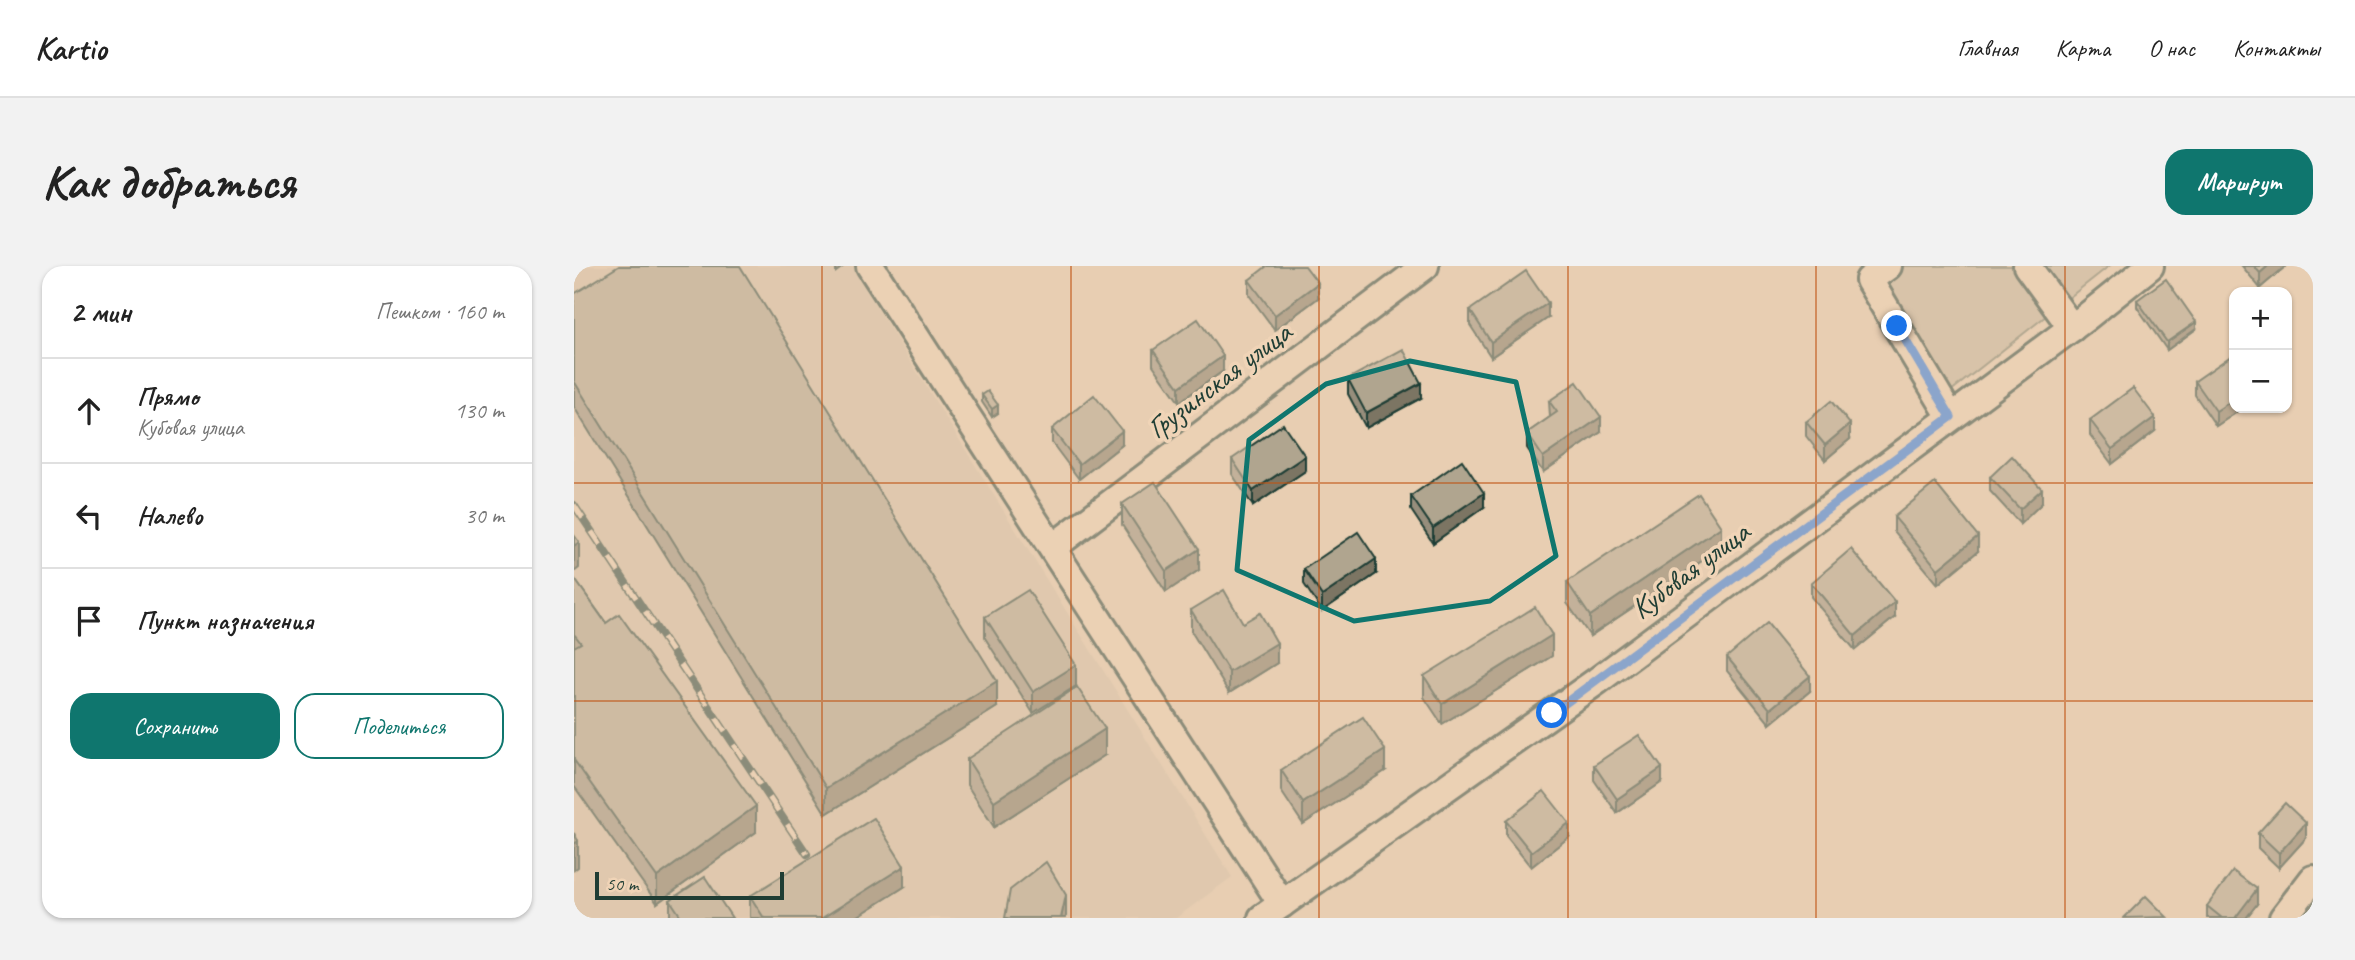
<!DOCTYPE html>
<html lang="ru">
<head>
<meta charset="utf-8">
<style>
  :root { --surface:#fff; --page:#f2f2f2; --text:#222; --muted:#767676; --line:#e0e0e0; --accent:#0f766e }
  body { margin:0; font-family:Caveat,sans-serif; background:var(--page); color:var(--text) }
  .controls { position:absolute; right:21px; top:21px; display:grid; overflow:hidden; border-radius:14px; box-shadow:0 2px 5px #0004 }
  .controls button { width:63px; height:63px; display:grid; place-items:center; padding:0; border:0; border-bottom:2px solid var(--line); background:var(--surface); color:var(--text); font:35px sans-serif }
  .scale { position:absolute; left:21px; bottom:18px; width:189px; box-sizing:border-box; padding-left:7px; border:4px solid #1f3d34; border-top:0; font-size:19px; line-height:24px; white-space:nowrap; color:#1f3d34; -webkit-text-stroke:5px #f0d4b7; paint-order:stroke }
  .stop { position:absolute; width:21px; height:21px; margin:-16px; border:5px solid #1a73e8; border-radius:50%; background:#fff }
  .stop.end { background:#1a73e8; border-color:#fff; box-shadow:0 2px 7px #0008 }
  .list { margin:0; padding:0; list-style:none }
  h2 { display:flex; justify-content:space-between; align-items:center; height:91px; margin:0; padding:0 28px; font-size:30px }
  h2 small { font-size:23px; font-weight:400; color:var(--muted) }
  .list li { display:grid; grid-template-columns:46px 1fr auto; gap:21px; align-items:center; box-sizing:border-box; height:105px; padding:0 28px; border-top:2px solid var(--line) }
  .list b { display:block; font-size:26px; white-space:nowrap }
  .list p { margin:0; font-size:23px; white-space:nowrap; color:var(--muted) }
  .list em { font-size:23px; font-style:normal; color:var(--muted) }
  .actions { display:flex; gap:14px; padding:21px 28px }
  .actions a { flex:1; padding:16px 0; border:2px solid var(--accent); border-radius:21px; text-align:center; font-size:24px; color:var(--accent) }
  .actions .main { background:var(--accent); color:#fff }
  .icon { flex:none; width:38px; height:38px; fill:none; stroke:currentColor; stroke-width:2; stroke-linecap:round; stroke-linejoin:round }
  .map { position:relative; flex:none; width:1739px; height:652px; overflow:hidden; border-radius:21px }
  header { display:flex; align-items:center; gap:42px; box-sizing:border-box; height:98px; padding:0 35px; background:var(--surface); border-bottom:2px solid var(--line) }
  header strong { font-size:33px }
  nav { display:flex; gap:38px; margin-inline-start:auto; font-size:24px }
  .intro { display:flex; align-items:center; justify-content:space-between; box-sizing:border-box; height:168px; padding:0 42px }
  h1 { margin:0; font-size:49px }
  .button { padding:18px 32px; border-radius:21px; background:var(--accent); color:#fff; font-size:24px; font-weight:700 }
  main { display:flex; gap:42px; padding:0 42px }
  aside { flex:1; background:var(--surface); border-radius:21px; box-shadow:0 2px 5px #0004 }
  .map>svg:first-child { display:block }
  .built { fill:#d7c2a8 }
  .green { fill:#c6b69d; stroke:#727a68; stroke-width:2 }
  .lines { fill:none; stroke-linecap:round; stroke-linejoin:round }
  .minor-casing { stroke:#1f3d34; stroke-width:32 }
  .minor { stroke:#f0d4b7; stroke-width:26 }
  .rail-casing { stroke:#1f3d34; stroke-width:8 }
  .rail { stroke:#f0d4b7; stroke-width:5; stroke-dasharray:16; stroke-linecap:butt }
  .wall { fill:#978e7b; stroke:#1f3d34; stroke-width:2 }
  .shaded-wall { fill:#7b7464; stroke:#1f3d34; stroke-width:2 }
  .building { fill:#b0a58f; stroke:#1f3d34; stroke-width:2 }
  .route { stroke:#1a73e8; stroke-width:9 }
  .marked { fill:none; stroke:#0f766e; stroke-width:5; stroke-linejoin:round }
  .grid { fill:none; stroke:#c05314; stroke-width:2; stroke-opacity:0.55 }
  .labels { text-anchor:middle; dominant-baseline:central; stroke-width:7; stroke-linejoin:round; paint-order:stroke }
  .street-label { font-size:30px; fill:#1f3d34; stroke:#f0d4b7 }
</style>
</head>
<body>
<header>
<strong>Kartio</strong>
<nav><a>Главная</a><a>Карта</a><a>О нас</a><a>Контакты</a></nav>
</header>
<div class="intro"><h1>Как добраться</h1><a class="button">Маршрут</a></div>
<main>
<aside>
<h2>2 мин<small>Пешком · 160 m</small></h2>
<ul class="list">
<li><svg class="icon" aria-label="ahead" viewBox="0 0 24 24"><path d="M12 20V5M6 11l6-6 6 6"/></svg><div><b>Прямо</b><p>Кубовая улица</p></div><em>130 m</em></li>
<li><svg class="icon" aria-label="left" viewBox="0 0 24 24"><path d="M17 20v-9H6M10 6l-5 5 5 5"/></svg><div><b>Налево</b></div><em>30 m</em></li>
<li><svg class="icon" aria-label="arrive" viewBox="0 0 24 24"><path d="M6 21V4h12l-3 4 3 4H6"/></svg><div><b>Пункт назначения</b></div></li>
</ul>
<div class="actions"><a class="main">Сохранить</a><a>Поделиться</a></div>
</aside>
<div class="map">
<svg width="1739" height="652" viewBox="0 0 1739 652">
  <rect width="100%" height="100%" fill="#e8ceb2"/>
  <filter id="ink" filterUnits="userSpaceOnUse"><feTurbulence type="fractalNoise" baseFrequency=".0143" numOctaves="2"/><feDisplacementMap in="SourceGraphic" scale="14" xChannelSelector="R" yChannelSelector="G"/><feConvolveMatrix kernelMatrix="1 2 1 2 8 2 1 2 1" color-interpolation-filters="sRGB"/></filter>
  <g filter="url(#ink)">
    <!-- built -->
    <polygon class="built" points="0,0 316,0 292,24 658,611 602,652 0,652"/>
    <!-- green -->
    <polygon class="green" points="1304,0 1535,0 1372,129 1298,5"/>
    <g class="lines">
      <!-- minor casing -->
      <g class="minor-casing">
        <g id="minor">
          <polyline points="296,0 708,638"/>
          <polyline points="1314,0 1295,14 1377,151"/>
          <polyline points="1453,0 1498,62"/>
          <polyline points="479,281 851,0"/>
          <polyline points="688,652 1023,415 1511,52 1576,0"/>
          <polyline points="1709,652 1739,613"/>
        </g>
      </g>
      <!-- minor -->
      <use href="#minor" class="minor"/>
      <!-- rail casing -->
      <g class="rail-casing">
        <polyline id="rail" points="0,239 233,588"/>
      </g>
      <!-- rail -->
      <use href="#rail" class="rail"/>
    </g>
    <!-- wall -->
    <g class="wall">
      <polygon points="1668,0 1712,0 1686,22"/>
      <polygon points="675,14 744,32 701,64 675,29"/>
      <polygon points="0,28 423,441 252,548 0,141"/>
      <polygon points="1563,34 1622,63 1593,84 1563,41"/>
      <polygon points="896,44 974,52 917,91 896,59"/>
      <polygon points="579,84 649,105 605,136 579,99"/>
      <polygon points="774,113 847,132 792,162 774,128"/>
      <polygon points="1621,115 1660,142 1669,142 1642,160 1621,129"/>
      <polygon points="408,129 424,147 418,151 408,136"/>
      <polygon points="975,135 1027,166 969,206 953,182 953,167 976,151"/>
      <polygon points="1516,154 1581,165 1538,198 1516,169"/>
      <polygon points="1232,156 1276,173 1251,194 1232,170"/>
      <polygon points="478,163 548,179 505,213 478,177"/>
      <polygon points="658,193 731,205 679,240 658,208"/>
      <polygon points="1416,211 1468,237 1446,258 1416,225"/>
      <polygon points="837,230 910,241 859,277 837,244"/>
      <polygon points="548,238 625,304 592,326 548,259"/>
      <polygon points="1320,251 1404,285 1364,318 1320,265"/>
      <polygon points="1147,282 1016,370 993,337 993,316"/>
      <polygon points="730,303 802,308 748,345 730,318"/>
      <polygon points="0,312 182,566 83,637 0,520"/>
      <polygon points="1237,317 1321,351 1281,384 1237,331"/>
      <polygon points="617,344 669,357 703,397 655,427 617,365"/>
      <polygon points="411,351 502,420 459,447 411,372"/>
      <polygon points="978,390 868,458 850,431 850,410"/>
      <polygon points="1153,391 1236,425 1196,458 1153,405"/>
      <polygon points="531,489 420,561 393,519 393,493"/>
      <polygon points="1020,499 1088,516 1043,547 1020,514"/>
      <polygon points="707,504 811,505 729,558 707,525"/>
      <polygon points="932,555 995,571 957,601 932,570"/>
      <polygon points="1684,567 1732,572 1705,602 1684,582"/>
      <polygon points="330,621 281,652 177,652 176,651 176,630"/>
      <polygon points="96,634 158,652 96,652"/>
      <polygon points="1683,638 1672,652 1633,652 1633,640"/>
    </g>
    <!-- shaded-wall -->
    <g class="shaded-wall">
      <polygon points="262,0 270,0 262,6"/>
      <polygon points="1694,0 1712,0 1686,22 1686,7"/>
      <polygon points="744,17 744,32 701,64 701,49"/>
      <polygon points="974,37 974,52 917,91 917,76"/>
      <polygon points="1622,56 1622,63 1593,84 1593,76"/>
      <polygon points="649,90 649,105 605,136 605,121"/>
      <polygon points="847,117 847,132 792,162 792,147"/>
      <polygon points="1660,133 1660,142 1669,142 1642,160 1642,145"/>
      <polygon points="424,139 424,147 418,151 418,143"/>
      <polygon points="1027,151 1027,166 969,206 969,191"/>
      <polygon points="1581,151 1581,165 1538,198 1538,183"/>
      <polygon points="1276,158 1276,173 1251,194 1251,179"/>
      <polygon points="548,165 548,179 505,213 505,198"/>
      <polygon points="731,190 731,205 679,240 679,225"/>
      <polygon points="1468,223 1468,237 1446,258 1446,243"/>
      <polygon points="910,227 910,241 859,277 859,262"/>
      <polygon points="1147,261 1147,282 1016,370 1016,350"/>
      <polygon points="1404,270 1404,285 1364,318 1364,303"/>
      <polygon points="5,276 5,302 0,306 0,280"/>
      <polygon points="625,283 625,304 592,326 592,305"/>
      <polygon points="802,293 802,308 748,345 748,330"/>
      <polygon points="1321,336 1321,351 1281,384 1281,370"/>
      <polygon points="978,369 978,390 868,458 868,438"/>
      <polygon points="703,377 703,397 655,427 655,406"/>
      <polygon points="502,399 502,420 459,447 459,426"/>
      <polygon points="1236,410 1236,425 1196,458 1196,443"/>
      <polygon points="423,415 423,441 252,548 252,522"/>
      <polygon points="531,463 531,489 420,561 420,535"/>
      <polygon points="811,484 811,505 729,558 729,537"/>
      <polygon points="1088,502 1088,516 1043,547 1043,533"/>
      <polygon points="182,540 182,566 83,637 83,611"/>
      <polygon points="995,557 995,571 957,601 957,586"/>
      <polygon points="1732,557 1732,572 1705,602 1705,587"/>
      <polygon points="4,575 4,601 0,604 0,578"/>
      <polygon points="330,600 330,621 281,652 248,652"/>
      <polygon points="1683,623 1683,638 1672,652 1661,652"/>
      <polygon points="492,629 492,652 487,652"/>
    </g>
    <!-- building -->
    <g class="building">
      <polygon points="45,0 166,0 423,415 252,522 0,115 0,28"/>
      <polygon points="693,0 731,0 744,17 701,49 675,14"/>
      <polygon points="1680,0 1694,0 1686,7"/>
      <polygon points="952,5 974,37 917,76 896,44"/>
      <polygon points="1592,13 1622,56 1593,76 1563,34"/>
      <polygon points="624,53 649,90 605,121 579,84"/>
      <polygon points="829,83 847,117 792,147 774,113"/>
      <polygon points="1660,88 1660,133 1642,145 1621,115"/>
      <polygon points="1003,116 1027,151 969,191 953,167 983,146 975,135"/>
      <polygon points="1559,122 1581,151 1538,183 1516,154"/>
      <polygon points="414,125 424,139 418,143 408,129"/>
      <polygon points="520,129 548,165 505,198 478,163"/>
      <polygon points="1257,135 1276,158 1251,179 1232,156"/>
      <polygon points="709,158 731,190 679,225 658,193"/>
      <polygon points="1438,190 1468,223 1446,243 1416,211"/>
      <polygon points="888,194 910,227 859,262 837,230"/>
      <polygon points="581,216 625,283 592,305 548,238"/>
      <polygon points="1361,217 1404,270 1364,303 1320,251"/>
      <polygon points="1125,228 1147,261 1016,350 993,316"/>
      <polygon points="784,266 802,293 748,330 730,303"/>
      <polygon points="0,269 5,276 0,280"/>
      <polygon points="1277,283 1321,336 1281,370 1237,317"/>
      <polygon points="0,312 32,357 45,348 182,540 83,611 0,494 0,381 7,377 0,368"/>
      <polygon points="454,324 502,399 459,426 411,351"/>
      <polygon points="650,324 669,357 686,347 703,377 655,406 617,344"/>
      <polygon points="961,341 978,369 868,438 850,410"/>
      <polygon points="1193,357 1236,410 1196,443 1153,391"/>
      <polygon points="503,421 531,463 420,535 393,493"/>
      <polygon points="789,451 811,484 729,537 707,504"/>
      <polygon points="1065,469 1088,502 1043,533 1020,499"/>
      <polygon points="970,525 995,557 957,586 932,555"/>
      <polygon points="1711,537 1732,557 1705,587 1684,567"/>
      <polygon points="300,552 330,600 248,652 190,652 176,630"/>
      <polygon points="0,567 4,575 0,578"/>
      <polygon points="472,596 492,629 487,652 431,652 436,624"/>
      <polygon points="1659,605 1683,623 1661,652 1648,652 1633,640"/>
      <polygon points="131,611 158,652 108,652 96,634"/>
      <polygon points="1572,630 1593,651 1550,652"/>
    </g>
  </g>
  <g class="lines" filter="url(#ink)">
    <!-- route -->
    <polyline class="route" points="978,447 1377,151 1323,60"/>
  </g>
  <!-- marked area -->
  <path d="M0 0H1739V652H0ZM836,95L942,116L982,290L916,335L780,355L663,304L675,174L752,118Z" fill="#e8ceb2" fill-opacity=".55" fill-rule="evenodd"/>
  <path class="marked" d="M836,95L942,116L982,290L916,335L780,355L663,304L675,174L752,118Z"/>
  <!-- grid -->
  <path class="grid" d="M248,0V652M497,0V652M745,0V652M994,0V652M1242,0V652M1491,0V652M0,217H1739M0,435H1739"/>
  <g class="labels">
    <!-- street labels -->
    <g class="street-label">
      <text transform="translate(645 114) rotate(-37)">Грузинская улица</text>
      <text transform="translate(1116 304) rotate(-37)">Кубовая улица</text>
    </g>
  </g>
</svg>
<div class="controls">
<button>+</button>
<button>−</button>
</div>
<div class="scale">50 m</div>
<div class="stop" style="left:978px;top:447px"></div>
<div class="stop end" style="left:1323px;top:60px"></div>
</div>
</main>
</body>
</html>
